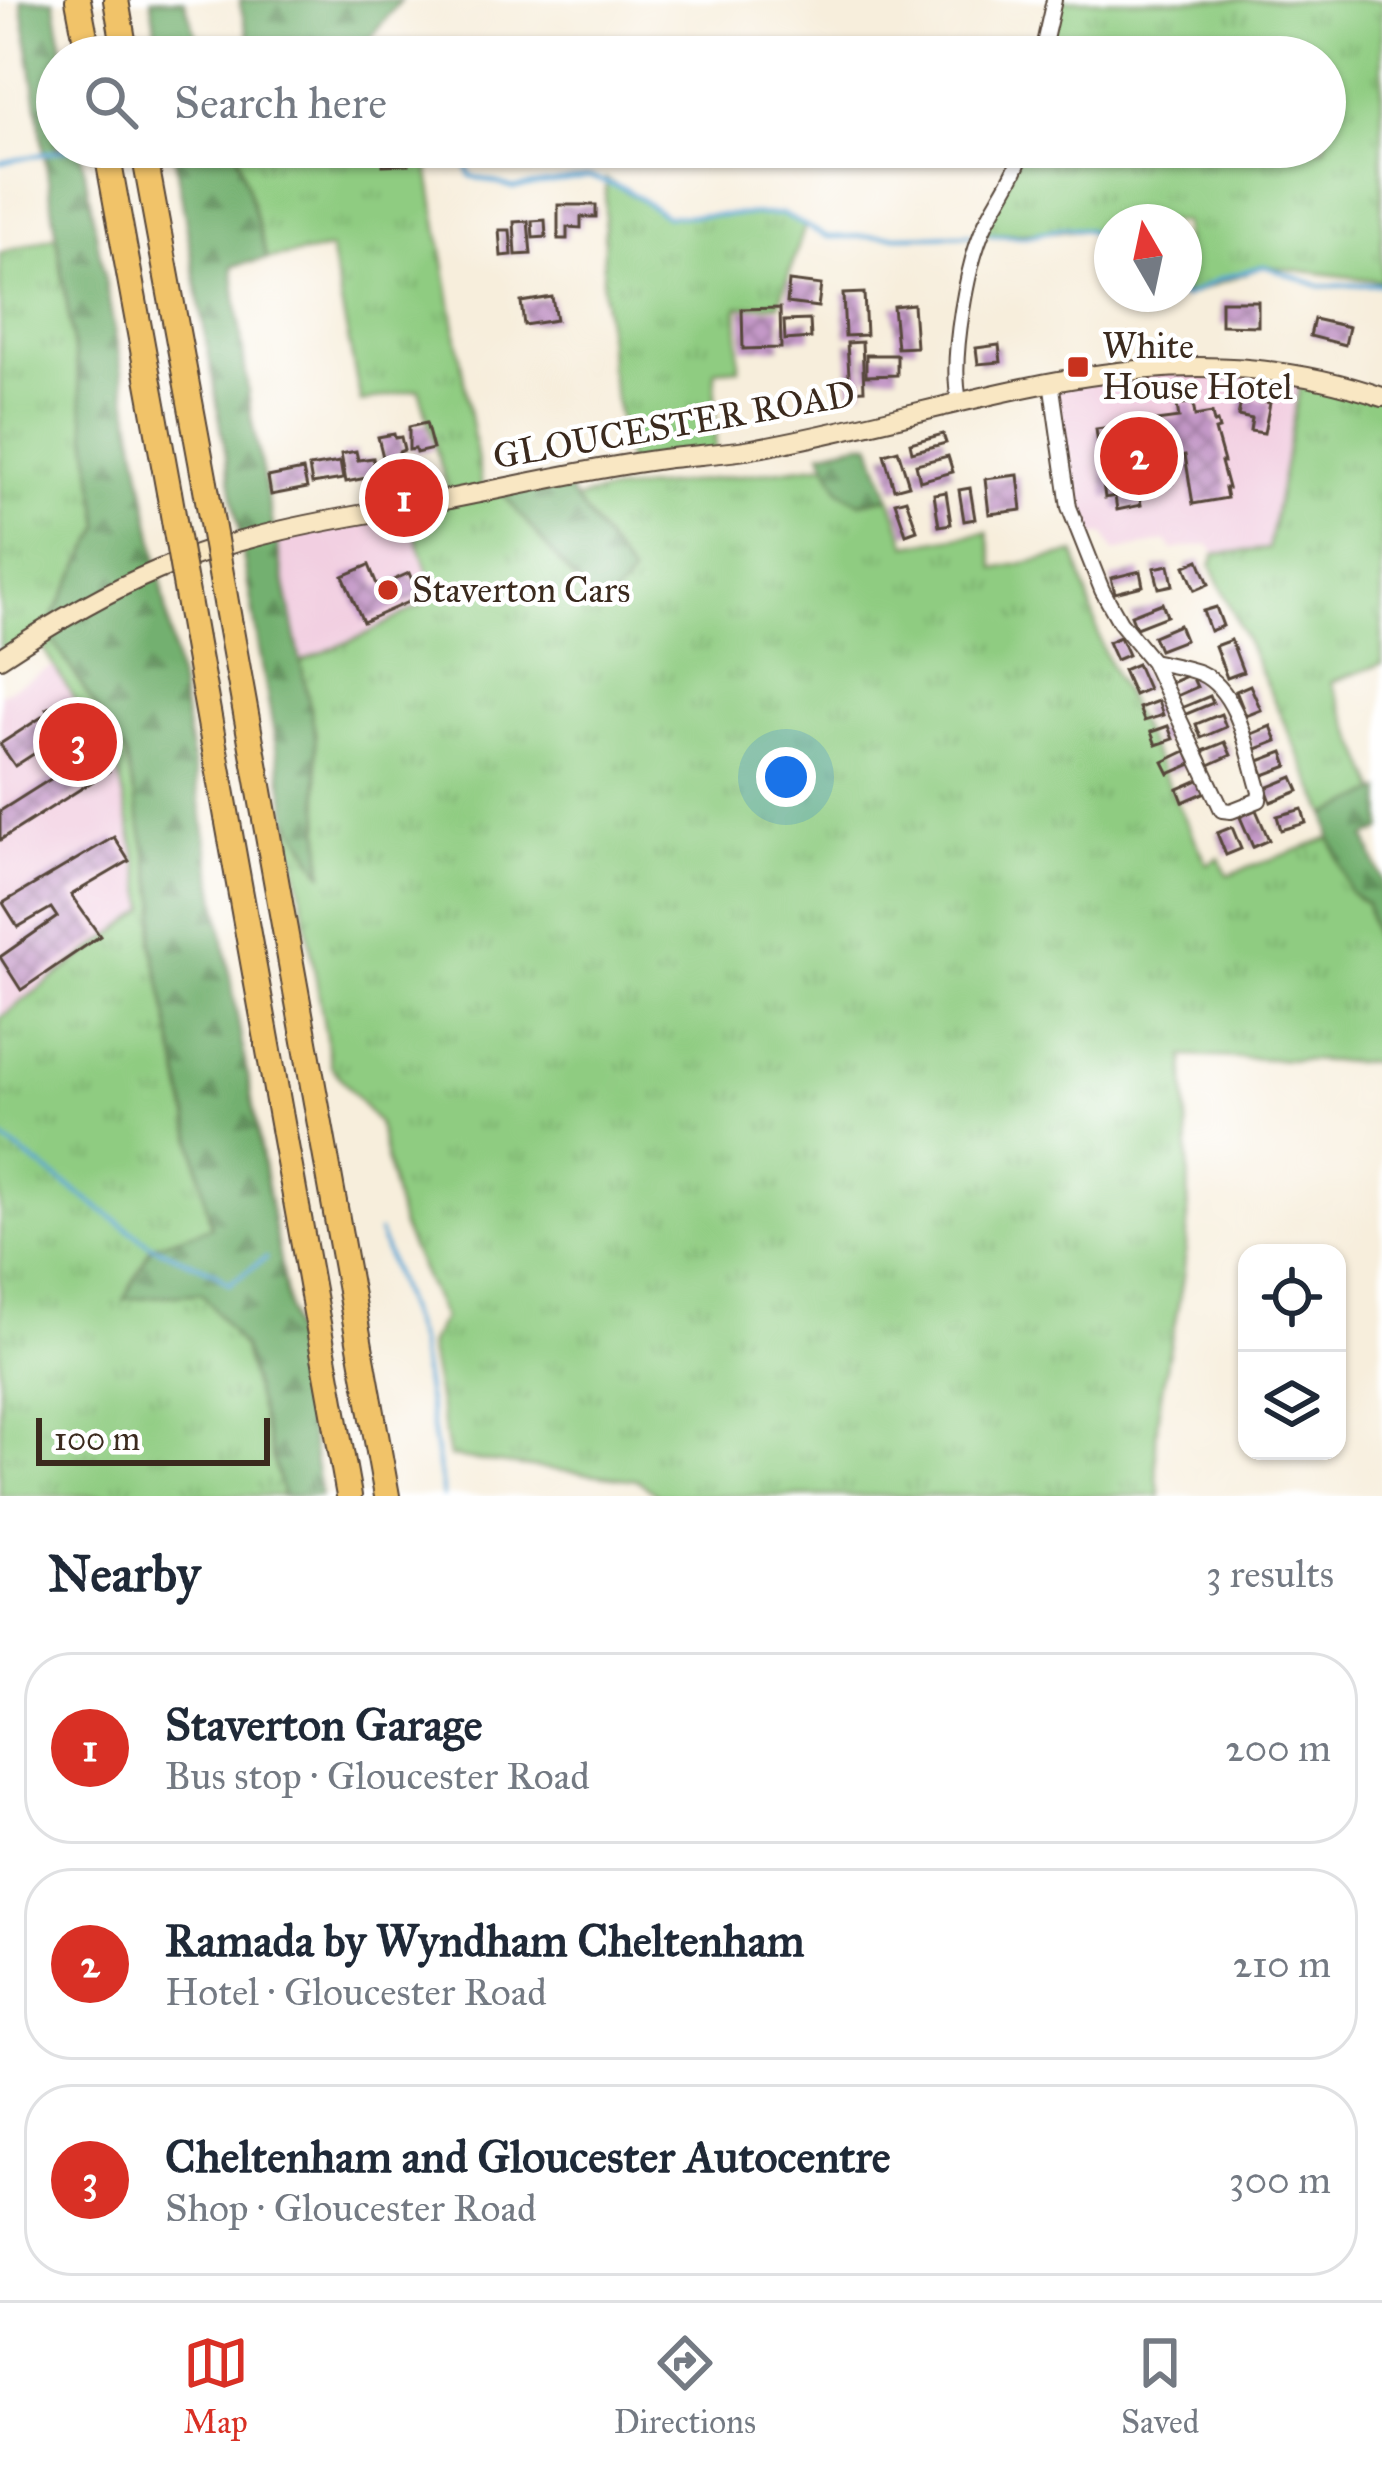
<!DOCTYPE html>
<html lang="en">
<head>
<meta charset="utf-8">
<style>
  :root { --surface:#fff; --page:#f2f2f3; --text:#1f2937; --muted:#747a83; --line:#e0e1e3; --accent:#d93025 }
  body { margin:0; font-family:"IM FELL Great Primer",serif; background:var(--page); color:var(--text) }
  .controls { position:absolute; right:36px; bottom:36px; display:grid; overflow:hidden; border-radius:24px; box-shadow:0 3px 9px #0004 }
  .controls button { width:108px; height:108px; display:grid; place-items:center; padding:0; border:0; border-bottom:3px solid var(--line); background:var(--surface); color:var(--text); font:60px sans-serif }
  .compass { position:absolute; left:1094px; top:204px; width:108px; height:108px; border-radius:50%; background:var(--surface); box-shadow:0 3px 9px #0004; rotate:351deg }
  .scale { position:absolute; left:36px; bottom:30px; width:234px; box-sizing:border-box; padding-left:12px; border:6px solid #3b2a1e; border-top:0; font-size:33px; line-height:42px; white-space:nowrap; color:#3b2a1e; -webkit-text-stroke:9px #fff; paint-order:stroke }
  .you { position:absolute; left:786px; top:777px; width:42px; height:42px; margin:-30px; border:9px solid #fff; border-radius:50%; background:#1a73e8; box-shadow:0 0 0 18px #1a73e833 }
  .badge { display:grid; place-items:center; width:78px; height:78px; border-radius:50%; background:var(--accent); color:#fff; font-size:39px; font-weight:700 }
  .pin { position:absolute; translate:-50% -50%; border:6px solid #fff; box-shadow:0 3px 12px #0006 }
  .list { margin:0; padding:0; list-style:none }
  h2 { display:flex; justify-content:space-between; align-items:center; height:156px; margin:0; padding:0 48px; font-size:51px }
  h2 small { font-size:39px; font-weight:400; color:var(--muted) }
  .list li { display:grid; grid-template-columns:78px 1fr auto; gap:36px; align-items:center; box-sizing:border-box; height:192px; margin:0 24px 24px; padding:0 24px; border:3px solid var(--line); border-radius:48px }
  .list b { display:block; font-size:45px; white-space:nowrap }
  .list p { margin:0; font-size:39px; white-space:nowrap; color:var(--muted) }
  .list em { font-size:39px; font-style:normal; color:var(--muted) }
  .icon { flex:none; width:66px; height:66px; fill:none; stroke:currentColor; stroke-width:2; stroke-linecap:round; stroke-linejoin:round }
  .map { position:relative; flex:none; width:1382px; height:1496px; overflow:hidden }
  .search { position:absolute; background:var(--surface); box-shadow:0 3px 9px #0004; left:36px; right:36px; top:36px; height:132px; display:flex; align-items:center; gap:30px; box-sizing:border-box; padding:0 42px; border-radius:66px; color:var(--muted); font-size:45px }
  .sheet { height:804px; background:var(--surface) }
  nav { display:flex; justify-content:space-around; align-items:center; box-sizing:border-box; height:168px; border-top:3px solid var(--line); background:var(--surface); font-size:33px; color:var(--muted) }
  nav a { display:grid; justify-items:center; gap:6px }
  nav .on { color:var(--accent) }
  .map>svg:first-child { display:block }
  .built { fill:#f2cfe1 }
  .grass { fill:url(#grass-tufts); stroke:#657b50; stroke-width:3 }
  .forest { fill:url(#forest-firs); stroke:#576d46; stroke-width:3 }
  .lines { fill:none; stroke-linecap:round; stroke-linejoin:round }
  .stream { stroke:#5aa6d3; stroke-width:4.5 }
  .building { fill:url(#building-cross-hatch) }
  .minor-casing { stroke:#57473a; stroke-width:18 }
  .secondary-casing { stroke:#57473a; stroke-width:22 }
  .motorway-casing { stroke:#57473a; stroke-width:28 }
  .minor { stroke:#fff; stroke-width:14 }
  .secondary { stroke:#f9e7c3; stroke-width:18 }
  .motorway { stroke:#f1c369; stroke-width:24 }
  .motorway-bridge-casing { stroke:#57473a; stroke-width:28; stroke-linecap:butt }
  .motorway-bridge { stroke:#f1c369; stroke-width:24 }
  .poi-dot { fill:#c8321e; stroke:#fff; stroke-width:4.5 }
  .labels { text-anchor:middle; dominant-baseline:central; stroke-width:9; stroke-linejoin:round; paint-order:stroke }
  .poi-label { font-size:36px; fill:#3b2a1e; stroke:#fff; text-anchor:start }
  .street-label { font-size:36px; fill:#3b2a1e; stroke:#fff }
</style>
</head>
<body>
<div class="map">
<svg width="1382" height="1496" viewBox="0 0 1382 1496">
  <defs>
    <pattern id="grass-tufts" width="24" height="20" patternUnits="userSpaceOnUse" patternTransform="scale(3)"><rect width="24" height="20" fill="#8fcc81"/><path d="M3 7l-1-3M5 7V3M7 7l1-3M15 17l-1-3M17 17v-4M19 17l1-3" fill="none" stroke="#7caf6f"/></pattern>
    <pattern id="forest-firs" width="22" height="20" patternUnits="userSpaceOnUse" patternTransform="scale(3)"><rect width="22" height="20" fill="#73b06f"/><path d="M5 1l3.5 6h-7zM16 11l3.5 6h-7z" fill="#608f5b"/></pattern>
    <pattern id="building-cross-hatch" width="8" height="8" patternUnits="userSpaceOnUse" patternTransform="scale(3)"><rect width="8" height="8" fill="#c499c8"/><path d="M0 0l8 8M0 8l8-8" fill="none" stroke="#a07da2"/></pattern>
  </defs>
  <rect width="100%" height="100%" fill="#fff"/>
  <filter id="ink" filterUnits="userSpaceOnUse"><feTurbulence type="fractalNoise" baseFrequency=".00833" numOctaves="2"/><feDisplacementMap in="SourceGraphic" scale="24" xChannelSelector="R" yChannelSelector="G"/><feConvolveMatrix kernelMatrix="1 2 1 2 8 2 1 2 1" color-interpolation-filters="sRGB"/></filter>
  <filter id="wash" filterUnits="userSpaceOnUse"><feTurbulence type="fractalNoise" baseFrequency=".004" numOctaves="4" result="noise"/><feDisplacementMap in="SourceGraphic" scale="48" xChannelSelector="R" yChannelSelector="G"/><feGaussianBlur stdDeviation="2.7" result="paint"/><feColorMatrix in="noise" values="0 0 0 0 0 0 0 0 0 0 0 0 0 0 0 0 0 1.4 0 .05"/><feComposite in="paint" operator="in"/></filter>
  <g filter="url(#wash)">
    <rect width="100%" height="100%" fill="#f7eedc"/>
    <!-- built -->
    <g class="built">
      <polygon points="1142,368 1302,374 1268,550 1216,554 1208,544 1172,550 1166,541 1114,552 1105,534 1082,538 1051,381"/>
      <polygon points="406,507 432,581 427,602 367,634 298,663 273,532"/>
      <polygon points="54,666 119,770 147,909 0,1018 0,694"/>
    </g>
    <!-- grass -->
    <g class="grass">
      <polygon points="1058,0 1382,0 1382,281 1264,266 1184,297 1179,294 1184,294 1184,222 1112,222 1112,247 1087,230 981,235 1023,147 1325,147 1325,57 1045,57"/>
      <path d="M236,147H458L428,168L483,492L499,489L600,611L631,576L576,500L588,495L827,464L840,491L860,503L890,497L907,545L987,532L995,569L1075,553L1103,650L1207,864L1219,858L1228,875L1331,838L1350,892L1366,904L1382,969V1063L1184,1056C1187,1123 1192,1192 1185,1259C1178,1336 1144,1419 1160,1496H658L638,1480L449,1457L428,1345L443,1318L401,1225L378,1123L331,1066L288,816L323,872L315,732L298,663L367,634L427,602L431,581L406,507L450,498L419,389L361,402L330,249L267,259Z"/>
      <polygon points="606,179 666,216 782,214 805,226 779,304 738,307 739,368 715,370 715,455 628,465 610,370 603,285"/>
      <polygon points="56,236 102,527 46,629 126,755 157,902 152,942 211,1228 152,1246 125,1298 202,1293 243,1348 283,1496 0,1496 0,1018 147,909 118,770 35,635 0,658 0,253"/>
      <polygon points="1302,374 1382,397 1382,664 1331,682 1378,792 1327,815 1211,565 1216,554 1268,549"/>
    </g>
    <!-- forest -->
    <g class="forest">
      <polygon points="21,0 54,0 64,57 57,57 57,147 80,147 159,569 321,1496 283,1496 243,1348 202,1293 124,1299 152,1246 211,1227 152,942 157,902 126,755 46,629 101,527"/>
      <polygon points="151,0 184,0 204,57 159,57"/>
      <polygon points="239,0 401,0 355,57 253,57"/>
      <polygon points="173,147 236,147 267,259 232,266 251,417 315,732 323,875 288,816"/>
      <polygon points="860,443 871,443 890,497 861,503 840,491 821,452"/>
      <polygon points="559,477 632,576 601,612 499,489"/>
      <polygon points="1382,790 1382,830 1366,837 1382,881 1382,969 1366,904 1350,892 1331,838 1327,815"/>
    </g>
    <g class="lines">
      <!-- stream -->
      <g class="stream">
        <polyline points="181,147 189,147"/>
        <polyline points="458,147 471,176 514,188 590,177 625,189 666,216 782,214 828,237 971,235"/>
        <polyline points="0,163 72,148"/>
        <polyline points="990,235 1026,236 1063,228 1087,230 1112,248"/>
        <polyline points="1176,294 1184,297 1219,279 1264,266 1320,286 1382,284"/>
        <polyline points="0,1137 152,1246 214,1272 229,1284 266,1258"/>
        <polyline points="379,1232 418,1342 443,1496"/>
      </g>
    </g>
    <g id="blocks">
      <!-- building -->
      <g class="building">
        <polygon points="407,152 408,164 383,165 383,153"/>
        <polygon points="558,205 596,205 596,217 581,217 581,228 567,227 567,239 558,239"/>
        <polygon points="545,220 546,237 533,238 532,221"/>
        <polygon points="528,221 531,254 516,255 514,222"/>
        <polygon points="499,230 510,230 512,255 501,256"/>
        <polygon points="789,281 821,285 818,307 787,303"/>
        <polygon points="864,293 866,335 845,336 843,294"/>
        <polygon points="552,297 556,320 524,325 521,302"/>
        <polygon points="1221,301 1258,301 1258,326 1221,325"/>
        <polygon points="913,304 916,347 897,348 893,306"/>
        <polygon points="780,308 781,348 743,349 742,309"/>
        <polygon points="1314,319 1349,327 1345,345 1310,336"/>
        <polygon points="810,320 811,338 785,340 784,321"/>
        <polygon points="862,342 864,390 850,391 847,343"/>
        <polygon points="999,345 1001,362 978,364 976,348"/>
        <polygon points="866,355 897,355 897,375 866,376"/>
        <polygon points="1242,397 1270,403 1264,433 1250,431 1252,419 1238,416"/>
        <polygon points="1193,402 1195,416 1212,413 1214,423 1217,422 1219,429 1215,430 1224,462 1221,462 1228,488 1225,488 1227,498 1193,504 1185,455 1168,458 1172,483 1158,485 1156,474 1147,475 1150,491 1139,493 1141,505 1117,510 1115,496 1105,498 1096,429 1179,418 1177,405"/>
        <polygon points="426,423 433,449 416,453 415,449 409,450 409,427"/>
        <polygon points="394,434 395,438 401,437 404,450 399,452 400,457 384,461 378,437"/>
        <polygon points="943,434 946,443 912,452 910,443"/>
        <polygon points="898,450 909,485 894,489 884,454"/>
        <polygon points="356,451 358,460 373,458 376,476 346,482 341,454"/>
        <polygon points="948,456 953,472 920,481 916,464"/>
        <polygon points="340,462 343,479 312,484 309,467"/>
        <polygon points="303,470 307,488 271,495 268,477"/>
        <polygon points="1018,475 1022,510 989,514 985,479"/>
        <polygon points="970,488 975,519 964,521 959,490"/>
        <polygon points="946,492 951,524 939,526 934,494"/>
        <polygon points="906,499 917,530 906,534 895,502"/>
        <polygon points="1199,560 1209,584 1195,590 1185,566"/>
        <polygon points="369,565 378,587 409,573 412,580 420,576 428,593 363,622 343,576"/>
        <polygon points="1169,565 1173,585 1159,588 1154,568"/>
        <polygon points="1140,571 1143,586 1115,593 1111,578"/>
        <polygon points="1162,603 1167,616 1136,628 1131,615"/>
        <polygon points="1216,607 1223,626 1210,631 1203,611"/>
        <polygon points="1179,625 1185,640 1159,650 1153,636"/>
        <polygon points="1120,637 1128,655 1116,660 1108,642"/>
        <polygon points="1231,640 1243,672 1227,678 1215,646"/>
        <polygon points="1137,664 1148,689 1134,695 1123,670"/>
        <polygon points="1191,674 1197,687 1174,697 1168,684"/>
        <polygon points="1250,685 1261,710 1246,716 1236,691"/>
        <polygon points="1210,696 1213,703 1184,715 1181,708"/>
        <polygon points="66,697 109,771 0,840 0,811 79,761 63,735 15,766 0,744 48,713 46,709"/>
        <polygon points="1158,701 1163,715 1144,721 1139,708"/>
        <polygon points="1221,714 1226,727 1201,738 1196,724"/>
        <polygon points="1168,726 1173,739 1156,745 1151,732"/>
        <polygon points="1271,726 1277,741 1254,750 1249,735"/>
        <polygon points="1225,742 1231,755 1209,765 1203,751"/>
        <polygon points="1186,751 1192,764 1169,774 1163,762"/>
        <polygon points="1283,752 1288,766 1264,775 1259,761"/>
        <polygon points="1293,777 1299,791 1271,802 1266,788"/>
        <polygon points="1201,779 1206,792 1183,802 1178,789"/>
        <polygon points="1302,809 1306,823 1281,830 1277,816"/>
        <polygon points="1256,810 1269,840 1253,847 1240,817"/>
        <polygon points="1232,827 1241,849 1226,855 1217,833"/>
        <polygon points="114,837 129,861 71,895 100,936 21,990 0,957 57,917 51,908 18,927 3,903"/>
      </g>
    </g>
  </g>
  <g filter="url(#ink)">
    <use href="#blocks" fill-opacity="0" stroke="#57473a" stroke-width="3"/>
    <g class="lines">
      <!-- minor casing -->
      <g class="minor-casing">
        <g id="minor">
          <polyline points="1041,57 1054,0"/>
          <path d="M1051,381L1069,507L1102,590L1120,622L1152,661L1222,810L1231,811L1259,800L1260,792C1248,754 1240,691 1200,673C1186,667 1167,665 1152,661"/>
          <path d="M959,400C950,359 967,262 986,223C999,197 1016,175 1024,147"/>
        </g>
      </g>
      <!-- secondary casing -->
      <g class="secondary-casing">
        <path id="secondary" d="M0,658C50,625 103,593 158,570C239,535 326,520 412,506C496,491 578,470 662,459C692,455 722,454 752,449C969,411 1160,320 1382,397"/>
      </g>
      <!-- motorway casing -->
      <g class="motorway-casing">
        <g id="motorway">
          <polyline points="78,0 89,57"/>
          <polyline points="116,0 126,57"/>
          <polyline points="106,147 169,492"/>
          <polyline points="143,147 205,483"/>
          <polyline points="230,625 387,1496"/>
          <polyline points="195,639 349,1496"/>
        </g>
      </g>
      <!-- minor -->
      <use href="#minor" class="minor"/>
      <!-- secondary -->
      <use href="#secondary" class="secondary"/>
      <!-- motorway -->
      <use href="#motorway" class="motorway"/>
      <!-- motorway-bridge casing -->
      <g class="motorway-bridge-casing">
        <g id="motorway-bridge">
          <polyline points="205,483 230,625"/>
          <polyline points="169,492 195,639"/>
        </g>
      </g>
      <!-- motorway-bridge -->
      <use href="#motorway-bridge" class="motorway-bridge"/>
    </g>
  </g>
  <!-- markers -->
  <g class="poi-dot">
    <rect x="1066" y="355" width="24" height="24" rx="6"/>
    <circle cx="388" cy="590" r="12"/>
  </g>
  <g class="labels">
    <!-- poi labels -->
    <g class="poi-label">
      <text x="1102" y="346">White<tspan x="1102" dy="41">House Hotel</tspan></text>
      <text x="412" y="590">Staverton Cars</text>
    </g>
    <!-- street labels -->
    <g class="street-label">
      <text transform="translate(674 425) rotate(-10)">GLOUCESTER ROAD</text>
    </g>
  </g>
</svg>
<div class="controls">
<button><svg class="icon" aria-label="locate" viewBox="0 0 24 24"><circle cx="12" cy="12" r="6"/><path d="M12 2v4M12 18v4M2 12h4M18 12h4"/></svg></button>
<button><svg class="icon" aria-label="layers" viewBox="0 0 24 24"><path d="M12 4l9 5-9 5-9-5zM3 14l9 5 9-5"/></svg></button>
</div>
<svg class="compass" viewBox="-18 -18 36 36"><path d="M0-13l5 13h-10z" fill="#e53935"/><path d="M0 13l5-13h-10z" fill="#747a83"/></svg>
<div class="scale">100 m</div>
<div class="you"></div>
<div class="pin badge" style="left:404px;top:498px">1</div>
<div class="pin badge" style="left:1139px;top:456px">2</div>
<div class="pin badge" style="left:78px;top:742px">3</div>
<div class="search"><svg class="icon" aria-label="search" viewBox="0 0 24 24"><circle cx="10" cy="10" r="6"/><path d="M15 15l6 6"/></svg>Search here</div>
</div>
<section class="sheet">
<h2>Nearby<small>3 results</small></h2>
<ul class="list">
<li><span class="badge">1</span><div><b>Staverton Garage</b><p>Bus stop · Gloucester Road</p></div><em>200 m</em></li>
<li><span class="badge">2</span><div><b>Ramada by Wyndham Cheltenham</b><p>Hotel · Gloucester Road</p></div><em>210 m</em></li>
<li><span class="badge">3</span><div><b>Cheltenham and Gloucester Autocentre</b><p>Shop · Gloucester Road</p></div><em>300 m</em></li>
</ul>
</section>
<nav>
<a class="on"><svg class="icon" aria-label="map" viewBox="0 0 24 24"><path d="M3 6l6-2 6 2 6-2v14l-6 2-6-2-6 2zM9 4v14M15 6v14"/></svg>Map</a>
<a><svg class="icon" aria-label="directions" viewBox="0 0 24 24"><path d="M12 3l9 9-9 9-9-9zM9 14v-3h6M13 9l2 2-2 2"/></svg>Directions</a>
<a><svg class="icon" aria-label="saved" viewBox="0 0 24 24"><path d="M7 4h10v16l-5-4-5 4z"/></svg>Saved</a>
</nav>
</body>
</html>
